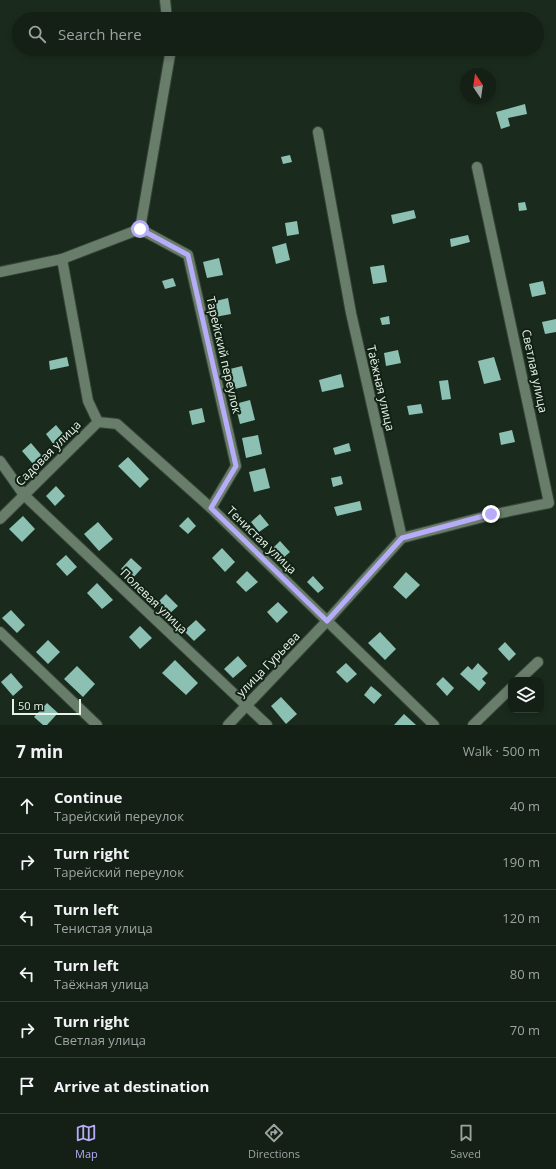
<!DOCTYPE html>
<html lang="en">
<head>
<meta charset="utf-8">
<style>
  :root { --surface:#142016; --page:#212d23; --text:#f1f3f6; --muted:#9da3a1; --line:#333e35; --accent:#b6acf8 }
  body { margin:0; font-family:"Open Sans",sans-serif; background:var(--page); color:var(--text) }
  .controls { position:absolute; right:12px; bottom:12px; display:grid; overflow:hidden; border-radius:8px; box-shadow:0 2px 6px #0003 }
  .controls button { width:36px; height:36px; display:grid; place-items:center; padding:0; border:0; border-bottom:1px solid var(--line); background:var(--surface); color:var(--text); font:20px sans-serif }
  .compass { position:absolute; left:460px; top:68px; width:36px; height:36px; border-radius:50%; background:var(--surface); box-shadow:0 2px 6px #0003; rotate:347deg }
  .scale { position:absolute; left:12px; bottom:10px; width:69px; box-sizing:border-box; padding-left:4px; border:2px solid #e7f2e8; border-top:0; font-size:11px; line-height:14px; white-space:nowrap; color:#e7f2e8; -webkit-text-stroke:3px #112114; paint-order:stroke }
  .stop { position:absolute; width:12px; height:12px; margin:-9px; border:3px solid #b6acf8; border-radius:50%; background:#fff }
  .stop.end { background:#b6acf8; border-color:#fff; box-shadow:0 1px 4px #0008 }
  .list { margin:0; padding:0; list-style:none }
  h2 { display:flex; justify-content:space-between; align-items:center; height:52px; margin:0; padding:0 16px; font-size:17px }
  h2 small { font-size:13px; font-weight:400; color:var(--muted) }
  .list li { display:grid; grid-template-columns:26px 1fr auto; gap:12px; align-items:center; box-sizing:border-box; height:56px; padding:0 16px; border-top:1px solid var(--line) }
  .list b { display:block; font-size:15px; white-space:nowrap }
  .list p { margin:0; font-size:13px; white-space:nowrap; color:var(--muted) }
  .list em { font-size:13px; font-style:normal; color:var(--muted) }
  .icon { flex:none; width:22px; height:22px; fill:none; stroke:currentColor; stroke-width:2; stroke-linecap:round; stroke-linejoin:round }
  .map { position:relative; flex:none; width:556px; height:725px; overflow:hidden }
  .search { position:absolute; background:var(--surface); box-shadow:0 2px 6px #0003; left:12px; right:12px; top:12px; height:44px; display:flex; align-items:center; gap:10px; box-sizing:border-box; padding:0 14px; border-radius:22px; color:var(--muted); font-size:15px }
  .sheet { height:388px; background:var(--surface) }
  nav { display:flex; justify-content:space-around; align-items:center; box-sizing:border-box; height:56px; border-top:1px solid var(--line); background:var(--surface); font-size:11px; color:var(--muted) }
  nav a { display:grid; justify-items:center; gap:2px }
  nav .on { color:var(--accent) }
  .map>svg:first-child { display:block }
  .building { fill:#8cc0b2 }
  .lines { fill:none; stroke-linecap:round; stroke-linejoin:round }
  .minor-casing { stroke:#364538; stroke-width:12 }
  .minor { stroke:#697d6b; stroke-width:10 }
  .route { stroke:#b6acf8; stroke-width:5 }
  .labels { text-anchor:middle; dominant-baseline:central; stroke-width:4; stroke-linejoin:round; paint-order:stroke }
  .street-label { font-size:12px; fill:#e7f2e8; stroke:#112114 }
</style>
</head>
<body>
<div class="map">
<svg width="556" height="725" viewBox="0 0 556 725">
  <rect width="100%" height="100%" fill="#1a2b1d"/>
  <!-- building -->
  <g class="building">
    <polygon points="525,104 527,114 508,118 510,126 501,129 496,112"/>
    <polygon points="290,155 292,162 283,164 281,157"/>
    <polygon points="525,202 527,210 519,211 518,203"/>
    <polygon points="414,210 416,218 393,224 391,215"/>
    <polygon points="297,221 299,234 287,236 285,223"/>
    <polygon points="468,235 470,242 451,247 450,239"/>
    <polygon points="286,243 290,260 276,264 272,247"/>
    <polygon points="219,258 223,275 207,278 203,262"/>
    <polygon points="384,265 387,282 373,284 370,267"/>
    <polygon points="173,278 176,286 165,289 162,281"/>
    <polygon points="543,281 546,294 532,297 529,284"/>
    <polygon points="228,298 231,314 215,317 212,302"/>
    <polygon points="389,316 390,324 382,325 380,318"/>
    <polygon points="556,319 556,332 545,334 542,322"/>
    <polygon points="398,350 401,363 386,366 384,353"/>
    <polygon points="67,357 69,366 50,370 49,361"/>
    <polygon points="494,357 501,380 484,384 478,361"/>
    <polygon points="242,366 247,386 231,390 226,370"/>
    <polygon points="341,374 344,387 322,392 319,380"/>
    <polygon points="448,380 451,399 442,400 439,381"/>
    <polygon points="250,400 255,420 240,424 235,404"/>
    <polygon points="421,404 423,413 409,415 407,406"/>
    <polygon points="202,408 205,422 192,425 189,411"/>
    <polygon points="56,425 65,436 54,445 46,434"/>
    <polygon points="512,430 515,442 501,445 499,433"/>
    <polygon points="258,435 262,454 246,458 242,438"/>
    <polygon points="31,443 42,456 33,464 22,451"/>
    <polygon points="349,443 351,451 335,455 333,448"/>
    <polygon points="128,457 149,479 140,488 118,466"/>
    <polygon points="265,468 270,488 254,492 249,472"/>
    <polygon points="341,476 343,484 333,487 331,478"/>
    <polygon points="56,486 65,496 55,506 46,496"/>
    <polygon points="360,501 362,510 337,516 334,507"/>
    <polygon points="260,514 269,525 259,532 251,522"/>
    <polygon points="23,516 35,529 22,542 9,529"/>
    <polygon points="188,517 196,526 188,534 179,526"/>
    <polygon points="98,522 113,539 99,551 84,534"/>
    <polygon points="280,541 290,552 282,559 273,548"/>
    <polygon points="222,548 235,562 225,572 212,558"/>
    <polygon points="66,555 77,567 67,576 56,564"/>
    <polygon points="131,558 142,568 132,579 121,569"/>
    <polygon points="247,571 258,582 246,592 236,582"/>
    <polygon points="406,572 420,585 406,599 393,587"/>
    <polygon points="313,576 324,588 318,593 307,582"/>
    <polygon points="97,583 113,600 102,609 87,593"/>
    <polygon points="166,594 178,606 168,615 157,603"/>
    <polygon points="278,602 288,612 277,623 267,612"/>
    <polygon points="11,610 25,625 17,633 2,618"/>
    <polygon points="196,620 206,630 194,641 184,631"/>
    <polygon points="140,626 152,638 140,649 129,637"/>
    <polygon points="380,632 396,649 385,660 368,643"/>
    <polygon points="48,640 60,652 48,664 36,652"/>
    <polygon points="505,642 516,654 509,661 498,649"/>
    <polygon points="238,656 247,666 233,678 224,669"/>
    <polygon points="175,660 198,683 186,695 162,673"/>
    <polygon points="346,663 357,674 347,683 336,672"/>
    <polygon points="478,663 488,673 482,679 486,683 479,691 460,674 468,666 472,670"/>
    <polygon points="77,666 95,684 83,697 64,679"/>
    <polygon points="11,673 23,687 13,696 1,682"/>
    <polygon points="443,677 454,688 447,696 436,684"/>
    <polygon points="371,686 382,695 374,704 364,695"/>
    <polygon points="281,697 297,714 286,724 271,706"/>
    <polygon points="47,703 58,713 47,725 43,725 34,717"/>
    <polygon points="404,714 416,725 394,725"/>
  </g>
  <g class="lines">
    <!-- minor casing -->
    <g class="minor-casing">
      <g id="minor">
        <polyline points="165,0 167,19"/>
        <polyline points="140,229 188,255 236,466 211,508"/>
        <polyline points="140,229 171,49"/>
        <polyline points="62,259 88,401 98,422 117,424 211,508 434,725"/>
        <polyline points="0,272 62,259 140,229"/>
        <polyline points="0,461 24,495 267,725"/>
        <polyline points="0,519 98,422"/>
        <polyline points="402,538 491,515 549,503 477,167"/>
        <polyline points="0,632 97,725"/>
        <polyline points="519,680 538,662"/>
        <polyline points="228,725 327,621 402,538 351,313 318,132"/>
        <polyline points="473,725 511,688"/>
      </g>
    </g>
    <!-- minor -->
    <use href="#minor" class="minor"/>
  </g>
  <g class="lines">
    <!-- route -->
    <polyline class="route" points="140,229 188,255 236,466 211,508 327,621 402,538 491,514"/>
  </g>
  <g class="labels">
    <!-- street labels -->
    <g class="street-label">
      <text transform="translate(224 355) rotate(77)">Тарейский переулок</text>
      <text transform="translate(535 371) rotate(78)">Светлая улица</text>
      <text transform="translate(381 388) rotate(77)">Таёжная улица</text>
      <text transform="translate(48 453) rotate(-45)">Садовая улица</text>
      <text transform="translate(262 540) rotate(44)">Тенистая улица</text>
      <text transform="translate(154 601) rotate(44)">Полевая улица</text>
      <text transform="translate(268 664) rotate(-46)">улица Гурьева</text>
    </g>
  </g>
</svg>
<div class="controls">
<button><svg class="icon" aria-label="layers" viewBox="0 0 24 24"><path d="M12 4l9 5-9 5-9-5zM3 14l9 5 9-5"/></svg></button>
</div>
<svg class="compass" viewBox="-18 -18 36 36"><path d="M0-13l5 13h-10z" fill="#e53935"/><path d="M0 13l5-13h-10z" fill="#9da3a1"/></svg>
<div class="scale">50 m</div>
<div class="stop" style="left:140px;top:229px"></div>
<div class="stop end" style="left:491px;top:514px"></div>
<div class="search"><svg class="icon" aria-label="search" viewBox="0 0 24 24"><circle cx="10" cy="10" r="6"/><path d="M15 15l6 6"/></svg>Search here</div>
</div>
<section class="sheet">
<h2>7 min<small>Walk · 500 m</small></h2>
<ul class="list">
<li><svg class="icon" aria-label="ahead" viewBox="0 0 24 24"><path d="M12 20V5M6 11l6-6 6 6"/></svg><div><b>Continue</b><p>Тарейский переулок</p></div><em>40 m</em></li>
<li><svg class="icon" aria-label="right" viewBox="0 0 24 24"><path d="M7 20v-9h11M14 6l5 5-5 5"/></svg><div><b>Turn right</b><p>Тарейский переулок</p></div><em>190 m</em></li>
<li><svg class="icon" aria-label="left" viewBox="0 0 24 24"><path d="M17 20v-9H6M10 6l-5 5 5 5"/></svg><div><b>Turn left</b><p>Тенистая улица</p></div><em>120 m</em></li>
<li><svg class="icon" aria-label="left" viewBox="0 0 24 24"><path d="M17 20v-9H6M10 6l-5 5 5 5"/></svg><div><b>Turn left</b><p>Таёжная улица</p></div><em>80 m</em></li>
<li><svg class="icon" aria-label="right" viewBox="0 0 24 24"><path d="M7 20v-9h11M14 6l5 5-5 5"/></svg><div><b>Turn right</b><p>Светлая улица</p></div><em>70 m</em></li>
<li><svg class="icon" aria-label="arrive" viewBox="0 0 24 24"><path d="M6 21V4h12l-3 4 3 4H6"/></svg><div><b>Arrive at destination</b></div></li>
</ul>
</section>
<nav>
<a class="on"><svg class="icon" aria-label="map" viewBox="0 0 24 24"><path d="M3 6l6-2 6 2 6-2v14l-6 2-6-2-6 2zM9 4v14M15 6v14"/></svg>Map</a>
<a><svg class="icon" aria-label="directions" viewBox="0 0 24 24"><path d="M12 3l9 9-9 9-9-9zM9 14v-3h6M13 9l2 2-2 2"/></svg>Directions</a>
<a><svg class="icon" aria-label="saved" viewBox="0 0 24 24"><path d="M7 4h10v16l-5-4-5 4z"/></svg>Saved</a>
</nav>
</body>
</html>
